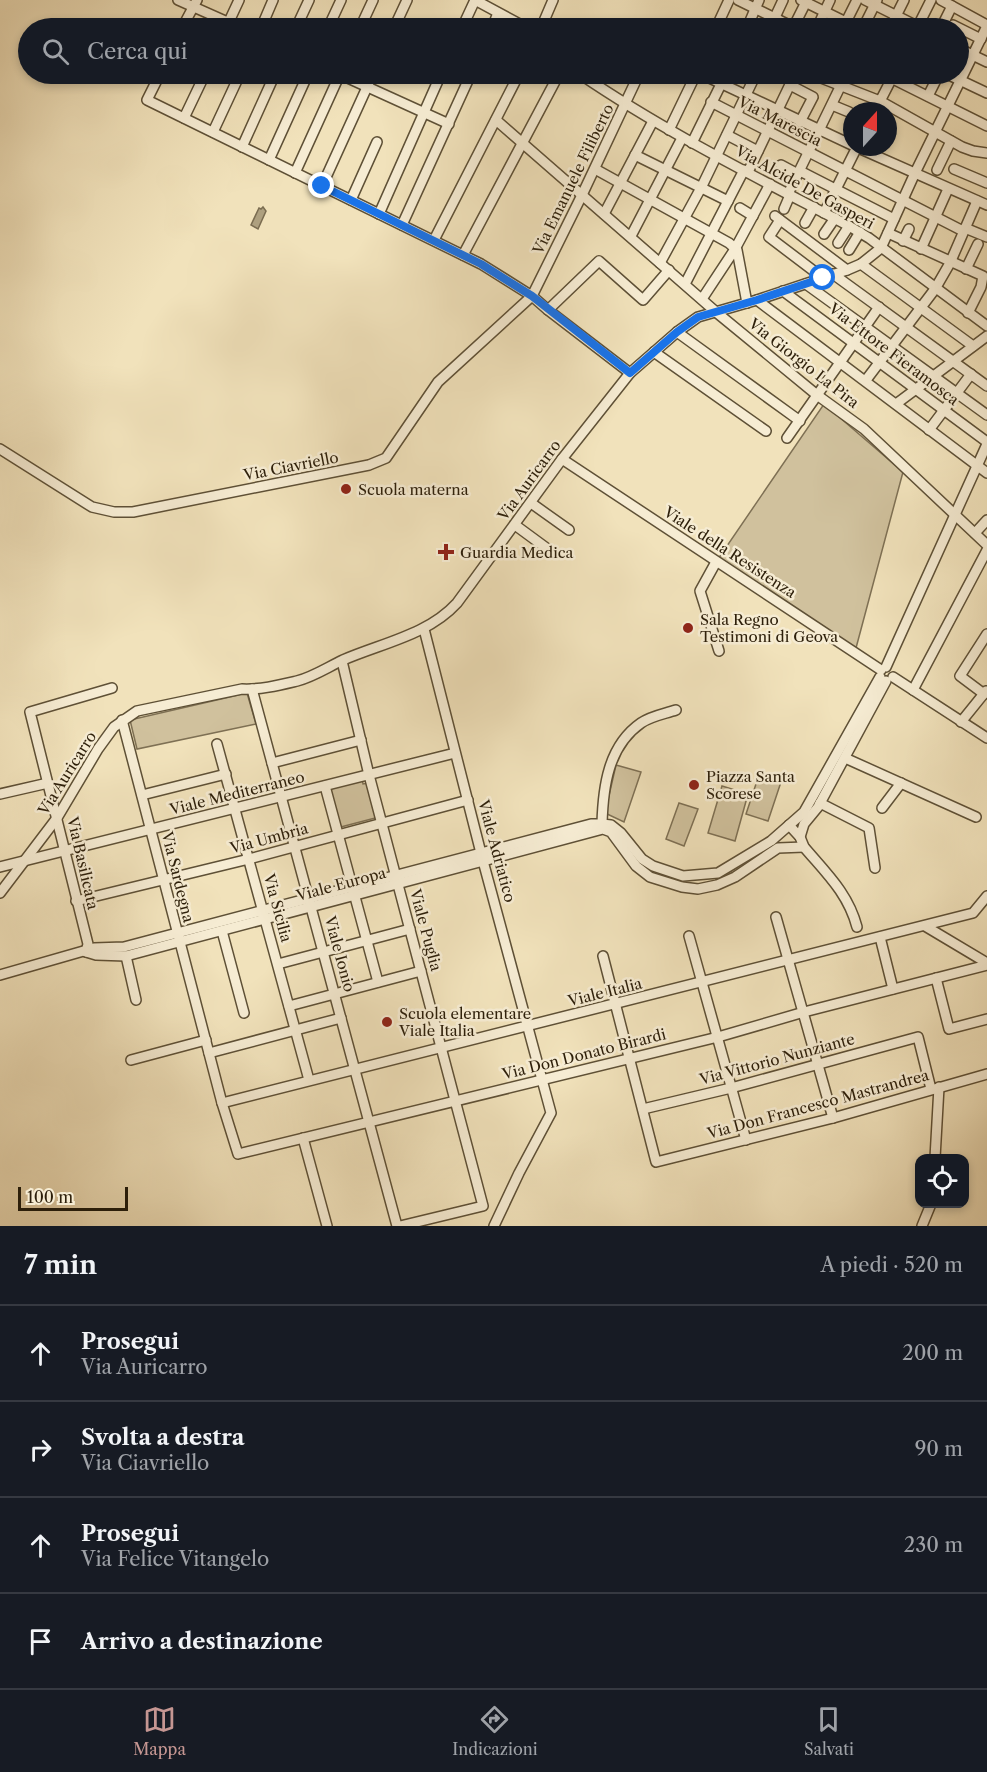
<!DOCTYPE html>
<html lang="it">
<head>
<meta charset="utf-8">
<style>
  :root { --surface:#171b24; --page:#242831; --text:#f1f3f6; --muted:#9ea1a6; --line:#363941; --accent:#c59692 }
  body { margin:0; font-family:"Libre Caslon Text",serif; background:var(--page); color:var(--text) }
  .controls { position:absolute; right:18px; bottom:18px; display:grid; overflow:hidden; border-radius:12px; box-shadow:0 3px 9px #0003 }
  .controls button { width:54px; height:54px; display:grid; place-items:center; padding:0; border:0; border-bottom:2px solid var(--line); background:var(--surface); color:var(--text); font:30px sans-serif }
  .compass { position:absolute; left:843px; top:102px; width:54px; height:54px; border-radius:50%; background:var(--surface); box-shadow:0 3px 9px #0003; rotate:21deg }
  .scale { position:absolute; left:18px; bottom:15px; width:110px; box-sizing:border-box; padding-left:6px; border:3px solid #2d1f0a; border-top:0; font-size:16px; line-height:21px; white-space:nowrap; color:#2d1f0a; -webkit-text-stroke:4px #f6ecd3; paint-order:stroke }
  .stop { position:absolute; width:18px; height:18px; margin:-14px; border:4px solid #1a73e8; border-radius:50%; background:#fff }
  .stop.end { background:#1a73e8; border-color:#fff; box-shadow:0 2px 6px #0008 }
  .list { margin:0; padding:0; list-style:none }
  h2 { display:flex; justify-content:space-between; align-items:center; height:78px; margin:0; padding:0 24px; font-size:26px }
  h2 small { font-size:20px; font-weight:400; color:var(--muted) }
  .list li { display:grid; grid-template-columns:39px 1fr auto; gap:18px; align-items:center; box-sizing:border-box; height:96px; padding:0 24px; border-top:2px solid var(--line) }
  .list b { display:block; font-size:22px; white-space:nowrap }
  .list p { margin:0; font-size:20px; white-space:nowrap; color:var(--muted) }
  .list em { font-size:20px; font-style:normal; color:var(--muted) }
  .icon { flex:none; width:33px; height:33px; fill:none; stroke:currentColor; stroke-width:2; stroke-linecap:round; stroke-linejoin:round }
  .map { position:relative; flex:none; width:987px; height:1226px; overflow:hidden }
  .search { position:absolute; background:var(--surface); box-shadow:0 3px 9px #0003; left:18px; right:18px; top:18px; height:66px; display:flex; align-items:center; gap:15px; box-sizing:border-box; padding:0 21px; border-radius:33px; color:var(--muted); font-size:22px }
  .sheet { height:462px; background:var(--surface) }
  nav { display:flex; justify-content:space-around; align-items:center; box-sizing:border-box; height:84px; border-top:2px solid var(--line); background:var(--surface); font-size:16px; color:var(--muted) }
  nav a { display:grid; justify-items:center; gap:3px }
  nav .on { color:var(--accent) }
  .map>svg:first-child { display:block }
  .green { fill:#d0c19d; stroke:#7e7054; stroke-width:1.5 }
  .water { fill:#aea07f; stroke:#7a6c50; stroke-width:1.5 }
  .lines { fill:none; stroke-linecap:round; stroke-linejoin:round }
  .minor-casing { stroke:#5e5036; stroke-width:12 }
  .minor { stroke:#f6ecd3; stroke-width:9 }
  .route { stroke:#1a73e8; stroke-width:8 }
  .poi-dot { fill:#8f2418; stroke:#f6ecd3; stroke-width:2 }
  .labels { text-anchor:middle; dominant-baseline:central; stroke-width:5; stroke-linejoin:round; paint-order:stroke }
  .street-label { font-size:15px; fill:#2d1f0a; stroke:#f6ecd3 }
  .poi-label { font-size:15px; fill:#2d1f0a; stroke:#f6ecd3; text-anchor:start }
</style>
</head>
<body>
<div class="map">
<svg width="987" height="1226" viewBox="0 0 987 1226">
  <rect width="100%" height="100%" fill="#f1e2bb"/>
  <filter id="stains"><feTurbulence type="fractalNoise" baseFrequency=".00333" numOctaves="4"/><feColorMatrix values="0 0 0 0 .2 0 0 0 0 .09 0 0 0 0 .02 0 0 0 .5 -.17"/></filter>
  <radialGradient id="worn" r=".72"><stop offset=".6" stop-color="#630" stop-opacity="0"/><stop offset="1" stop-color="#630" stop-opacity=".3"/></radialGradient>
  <!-- green -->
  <g class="green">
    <polygon points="824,404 903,472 856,648 716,562"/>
    <polygon points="247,693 256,724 137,749 130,720"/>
    <polygon points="616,765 641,772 624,822 605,813"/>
    <polygon points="759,775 781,782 768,821 746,814"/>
    <polygon points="362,778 363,784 369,783 379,817 337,828 326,787"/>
    <polygon points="722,786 748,794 735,841 708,833"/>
    <polygon points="679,803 698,809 684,846 666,839"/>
  </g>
  <!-- water -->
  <polygon class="water" points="263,207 266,211 258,229 251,225 259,208 261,209"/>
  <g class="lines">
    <!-- minor casing -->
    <g class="minor-casing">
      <g id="minor">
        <polyline points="178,0 241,28"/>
        <polyline points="475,0 527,28"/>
        <polyline points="738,0 795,28"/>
        <polyline points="801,0 858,28"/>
        <polyline points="865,0 921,28"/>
        <polyline points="941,0 987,25"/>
        <polyline points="953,25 981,39"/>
        <polyline points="182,28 197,0"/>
        <polyline points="226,28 239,0"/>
        <polyline points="261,28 273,0"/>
        <polyline points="296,28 309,0"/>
        <polyline points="328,28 341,0"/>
        <polyline points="360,28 373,0"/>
        <polyline points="394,28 407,0"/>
        <polyline points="462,28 475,0"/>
        <polyline points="492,28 498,13"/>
        <polyline points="541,28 553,0"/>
        <polyline points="716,28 729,0"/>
        <polyline points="747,28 759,0"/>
        <polyline points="770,28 783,0"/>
        <polyline points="793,28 807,0"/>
        <polyline points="817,28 830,0"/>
        <polyline points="843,28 857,0"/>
        <polyline points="863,28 877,0"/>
        <polyline points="890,28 904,0"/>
        <polyline points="917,28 931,0"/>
        <polyline points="941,28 952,6"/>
        <polyline points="958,48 987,62"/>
        <polyline points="160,74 147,100 481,264 532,296 548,310 630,373"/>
        <polyline points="339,74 449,124"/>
        <path d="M580,74C665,132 758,178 849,226L869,238L987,326"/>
        <polyline points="701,74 852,145"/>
        <polyline points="811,74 880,101 962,147 973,151 987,153"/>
        <polyline points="883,74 987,126"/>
        <polyline points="947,74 987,93"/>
        <polyline points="869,76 870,74"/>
        <polyline points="790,85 813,97 800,122"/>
        <polyline points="928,96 939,74"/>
        <polyline points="711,102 963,231"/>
        <polyline points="832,105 849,112"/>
        <polyline points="875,111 894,74"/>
        <polyline points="184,118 205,74"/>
        <polyline points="496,120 716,312 817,395 864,429 987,545"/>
        <polyline points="669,130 696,74"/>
        <polyline points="213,132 240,74"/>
        <polyline points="727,135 758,151"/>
        <polyline points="692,143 726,74"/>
        <polyline points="242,147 275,74"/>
        <polyline points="856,147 987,205"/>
        <polyline points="635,155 728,201"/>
        <polyline points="269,160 308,74"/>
        <polyline points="781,165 798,174"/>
        <polyline points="595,169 729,243 737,250 747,303"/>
        <polyline points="954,169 987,183"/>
        <polyline points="937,170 951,141"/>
        <polyline points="800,171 894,219"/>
        <polyline points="748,172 795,74"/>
        <polyline points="295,173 340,74"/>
        <polyline points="322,186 373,74"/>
        <polyline points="788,194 841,85 844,74"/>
        <polyline points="351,200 377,142"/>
        <polyline points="740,208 753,216"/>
        <polyline points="784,209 790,195"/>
        <polyline points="824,213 857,147"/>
        <polyline points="379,214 441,74"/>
        <polyline points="604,214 653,121"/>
        <polyline points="775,216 847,270"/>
        <polyline points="780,220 769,237 823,278"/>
        <polyline points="805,223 814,207"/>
        <polyline points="402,225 471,74"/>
        <polyline points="965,228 987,237"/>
        <polyline points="888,233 983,276 981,287 968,313"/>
        <polyline points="824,234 835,218"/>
        <polyline points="631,236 682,138"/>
        <polyline points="434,240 519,74"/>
        <polyline points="903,241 909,229"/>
        <polyline points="838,243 849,226"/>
        <polyline points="921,249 948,189"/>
        <polyline points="849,250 860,232"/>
        <polyline points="463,255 559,74"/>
        <polyline points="660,263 702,186 756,74"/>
        <polyline points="861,264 973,346"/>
        <polyline points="966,269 978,244"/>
        <polyline points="833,274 987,386"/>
        <polyline points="685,284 744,170"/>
        <polyline points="806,284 987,415"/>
        <polyline points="783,291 987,442"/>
        <polyline points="702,299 735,249 770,184"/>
        <polyline points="757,300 987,473"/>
        <polyline points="548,310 599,261 643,300 669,270"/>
        <polyline points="677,332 800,421"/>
        <polyline points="654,352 766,431"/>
        <polyline points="866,380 935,289 950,263 977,201"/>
        <polyline points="896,404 987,336"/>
        <polyline points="929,430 971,374"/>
        <polyline points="787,438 879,307"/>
        <polyline points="0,449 92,507 114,512 133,512 369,465 386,458 438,382 532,296 582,195 639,74"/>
        <polyline points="562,459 881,670"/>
        <polyline points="531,503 569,530"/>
        <polyline points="515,525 549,550"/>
        <polyline points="975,533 987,520"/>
        <polyline points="716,562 700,591 719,651"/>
        <polyline points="424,629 483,861 551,1113 519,1173 494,1226"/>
        <polyline points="342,661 369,775 483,1206 400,1226"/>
        <polyline points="886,667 987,444"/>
        <polyline points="893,677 987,738"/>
        <polyline points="252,689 397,1226"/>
        <polyline points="913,690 987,550"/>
        <polyline points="984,694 960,676 987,634"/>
        <path d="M676,710C664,714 651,716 641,723C608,746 603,787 602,824L611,825L621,833L642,859L653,866L683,876L718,873L771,841L804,812L880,677"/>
        <polyline points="122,720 222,1103 238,1154 718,1037 804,1012 987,965"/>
        <polyline points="961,722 986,691"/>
        <polyline points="217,744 309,1080"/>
        <polyline points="845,758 976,817"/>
        <polyline points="272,763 361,740"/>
        <polyline points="325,786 378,982"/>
        <polyline points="0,794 48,783"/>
        <polyline points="142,795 226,774"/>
        <polyline points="820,803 869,828 875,868"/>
        <polyline points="882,808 901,783"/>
        <path d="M789,825L800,837L804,847C826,873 848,893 857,927"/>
        <polyline points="800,837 804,824 818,807 886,681"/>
        <polyline points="0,867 455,753"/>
        <path d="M0,893L57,818L98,749L114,727L137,711L242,689C260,690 280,685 297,681C313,677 328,667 343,660C382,643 428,635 457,603L562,459L630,373L677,332L698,317L757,300L847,270L861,264L881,248L915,173L987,26"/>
        <polyline points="76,901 249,859 468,800"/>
        <polyline points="776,917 833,1118"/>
        <polyline points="925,926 987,963"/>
        <polyline points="222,931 244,1013"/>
        <polyline points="689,936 746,1140"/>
        <polyline points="880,937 893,989"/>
        <polyline points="86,952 96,955 126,956 603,829 611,832 636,866 650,877 682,887 698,889 717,885 735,877 778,848 804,847"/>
        <polyline points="86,952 88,944 30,712 112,688"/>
        <polyline points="126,956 136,1000"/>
        <polyline points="603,956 656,1162 833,1118 987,1074"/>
        <polyline points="278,964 410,929"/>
        <polyline points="0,975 94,948 124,947 591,824 602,824"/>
        <polyline points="936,978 949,1029 987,1019"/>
        <polyline points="289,1006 421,971"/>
        <polyline points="209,1053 341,1018"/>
        <polyline points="131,1060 206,1040"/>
        <polyline points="222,1103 973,913 987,896"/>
        <polyline points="643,1109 731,1088 918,1037 931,1089"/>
        <polyline points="303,1138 327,1226"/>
        <polyline points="935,1158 939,1087"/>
        <polyline points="922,1226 931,1204"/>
      </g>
    </g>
    <!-- minor -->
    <use href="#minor" class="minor"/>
  </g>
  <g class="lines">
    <!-- route -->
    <polyline class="route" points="322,186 481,264 532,296 630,373 677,332 698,317 757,300 823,278"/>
  </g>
  <!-- markers -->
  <g class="poi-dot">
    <circle cx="346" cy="489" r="6"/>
    <path d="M443 543h6v6h6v6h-6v6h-6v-6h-6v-6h6z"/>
    <circle cx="688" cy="628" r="6"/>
    <circle cx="694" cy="785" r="6"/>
    <circle cx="387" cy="1022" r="6"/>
  </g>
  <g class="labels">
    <!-- street labels -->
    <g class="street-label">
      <text transform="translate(780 121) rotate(27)">Via Marescia</text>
      <text transform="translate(573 179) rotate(-64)">Via Emanuele Filiberto</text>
      <text transform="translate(805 187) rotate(29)">Via Alcide De Gasperi</text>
      <text transform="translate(894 354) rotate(37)">Via Ettore Fieramosca</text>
      <text transform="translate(804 363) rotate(38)">Via Giorgio La Pira</text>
      <text transform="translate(291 466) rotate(-11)">Via Ciavriello</text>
      <text transform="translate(529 480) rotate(-54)">Via Auricarro</text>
      <text transform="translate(730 552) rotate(33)">Viale della Resistenza</text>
      <text transform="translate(67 773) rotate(-58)">Via Auricarro</text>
      <text transform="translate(237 793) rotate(-14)">Viale Mediterraneo</text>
      <text transform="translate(269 838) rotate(-15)">Via Umbria</text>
      <text transform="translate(497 851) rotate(75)">Viale Adriatico</text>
      <text transform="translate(83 863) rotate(77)">Via Basilicata</text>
      <text transform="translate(178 877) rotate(76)">Via Sardegna</text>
      <text transform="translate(341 884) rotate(-15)">Viale Europa</text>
      <text transform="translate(278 908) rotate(75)">Via Sicilia</text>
      <text transform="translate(426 930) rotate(75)">Viale Puglia</text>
      <text transform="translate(340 954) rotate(75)">Viale Ionio</text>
      <text transform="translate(605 992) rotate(-14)">Viale Italia</text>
      <text transform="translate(584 1054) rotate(-14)">Via Don Donato Birardi</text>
      <text transform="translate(777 1059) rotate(-15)">Via Vittorio Nunziante</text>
      <text transform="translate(818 1104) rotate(-15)">Via Don Francesco Mastrandrea</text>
    </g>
    <!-- poi labels -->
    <g class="poi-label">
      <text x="358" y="489">Scuola materna</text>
      <text x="460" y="552">Guardia Medica</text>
      <text x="700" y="619">Sala Regno<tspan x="700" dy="17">Testimoni di Geova</tspan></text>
      <text x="706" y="776">Piazza Santa<tspan x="706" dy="17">Scorese</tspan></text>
      <text x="399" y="1013">Scuola elementare<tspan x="399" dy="17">Viale Italia</tspan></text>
    </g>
  </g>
  <rect width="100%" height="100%" filter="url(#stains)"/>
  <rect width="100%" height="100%" fill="url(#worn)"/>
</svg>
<div class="controls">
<button><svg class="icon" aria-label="locate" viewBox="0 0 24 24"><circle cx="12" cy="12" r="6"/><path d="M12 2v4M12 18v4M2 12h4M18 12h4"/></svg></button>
</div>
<svg class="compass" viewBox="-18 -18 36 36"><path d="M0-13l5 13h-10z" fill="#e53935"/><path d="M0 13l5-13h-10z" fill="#9ea1a6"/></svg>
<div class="scale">100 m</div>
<div class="stop" style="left:823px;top:278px"></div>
<div class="stop end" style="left:322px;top:186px"></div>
<div class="search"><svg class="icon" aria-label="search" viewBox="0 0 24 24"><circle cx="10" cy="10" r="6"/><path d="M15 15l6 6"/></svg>Cerca qui</div>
</div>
<section class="sheet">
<h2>7 min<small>A piedi · 520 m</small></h2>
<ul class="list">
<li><svg class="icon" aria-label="ahead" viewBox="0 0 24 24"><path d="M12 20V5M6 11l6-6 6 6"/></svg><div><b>Prosegui</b><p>Via Auricarro</p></div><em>200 m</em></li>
<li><svg class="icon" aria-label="right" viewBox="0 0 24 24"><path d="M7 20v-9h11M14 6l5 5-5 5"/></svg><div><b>Svolta a destra</b><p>Via Ciavriello</p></div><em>90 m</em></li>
<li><svg class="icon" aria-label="ahead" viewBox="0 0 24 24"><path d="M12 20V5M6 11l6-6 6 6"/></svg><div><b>Prosegui</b><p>Via Felice Vitangelo</p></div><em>230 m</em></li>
<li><svg class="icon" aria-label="arrive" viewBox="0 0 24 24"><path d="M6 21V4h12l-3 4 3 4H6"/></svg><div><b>Arrivo a destinazione</b></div></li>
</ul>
</section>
<nav>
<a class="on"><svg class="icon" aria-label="map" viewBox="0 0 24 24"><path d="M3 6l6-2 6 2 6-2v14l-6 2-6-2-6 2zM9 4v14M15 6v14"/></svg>Mappa</a>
<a><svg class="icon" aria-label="directions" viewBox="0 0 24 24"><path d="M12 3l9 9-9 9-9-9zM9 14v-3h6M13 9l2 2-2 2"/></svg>Indicazioni</a>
<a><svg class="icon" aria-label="saved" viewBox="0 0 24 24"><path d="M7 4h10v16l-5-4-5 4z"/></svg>Salvati</a>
</nav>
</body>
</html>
